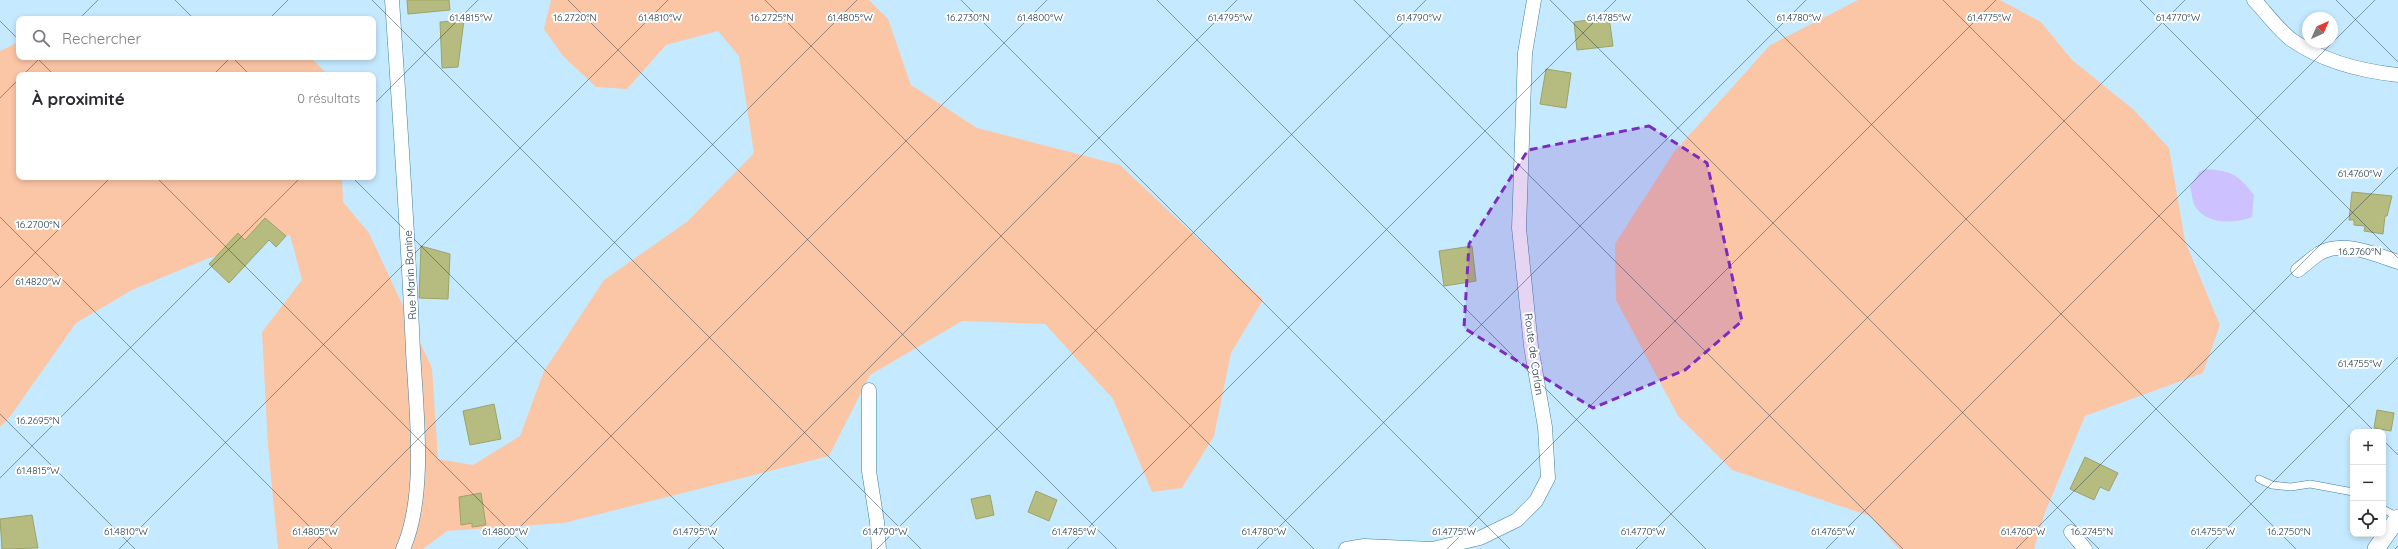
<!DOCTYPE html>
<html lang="fr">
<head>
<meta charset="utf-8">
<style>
  :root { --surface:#fff; --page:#f2f2f3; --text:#2b2b33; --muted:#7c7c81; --line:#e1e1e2 }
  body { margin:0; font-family:Quicksand,sans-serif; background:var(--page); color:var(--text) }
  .controls { position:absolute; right:12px; bottom:12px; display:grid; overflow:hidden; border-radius:8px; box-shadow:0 2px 6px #0003 }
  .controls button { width:36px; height:36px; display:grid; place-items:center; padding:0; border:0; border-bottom:1px solid var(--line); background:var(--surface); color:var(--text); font:20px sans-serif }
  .compass { position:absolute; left:2302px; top:12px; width:36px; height:36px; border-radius:50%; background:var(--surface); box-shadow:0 2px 6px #0003; rotate:45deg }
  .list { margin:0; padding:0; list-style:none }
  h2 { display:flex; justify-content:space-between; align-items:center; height:52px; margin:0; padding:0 16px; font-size:17px }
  h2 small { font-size:13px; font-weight:400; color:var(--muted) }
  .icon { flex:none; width:22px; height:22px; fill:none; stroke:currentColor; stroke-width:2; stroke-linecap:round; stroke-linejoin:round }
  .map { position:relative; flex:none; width:2398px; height:549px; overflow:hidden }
  .search { position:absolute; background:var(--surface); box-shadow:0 2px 6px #0003; left:16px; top:16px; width:360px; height:44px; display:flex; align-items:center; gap:10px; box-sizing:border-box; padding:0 14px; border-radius:8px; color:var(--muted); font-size:15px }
  .panel { position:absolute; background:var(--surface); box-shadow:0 2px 6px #0003; left:16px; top:72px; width:360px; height:108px; border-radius:8px }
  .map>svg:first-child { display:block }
  .green { fill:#fbc6a6 }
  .water { fill:#cdc2ff }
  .building { fill:#b6bc80; stroke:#9da267 }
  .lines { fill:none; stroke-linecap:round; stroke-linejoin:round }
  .service-casing { stroke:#407f9e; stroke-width:8 }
  .minor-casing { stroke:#407f9e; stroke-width:15 }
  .tertiary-casing { stroke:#407f9e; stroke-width:18 }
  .service { stroke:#fff; stroke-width:7 }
  .minor { stroke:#fff; stroke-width:14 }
  .tertiary { stroke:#fff; stroke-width:17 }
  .marked { fill:#7b2cbf; fill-opacity:0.2; stroke:#7b2cbf; stroke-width:3; stroke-dasharray:8 5; stroke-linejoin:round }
  .ticks { fill:none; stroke:#1c3644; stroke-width:1; stroke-opacity:0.45 }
  .labels { text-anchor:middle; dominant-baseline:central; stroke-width:4; stroke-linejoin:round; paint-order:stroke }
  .street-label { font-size:11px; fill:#1c3644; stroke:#fff }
  .ticks-label { font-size:10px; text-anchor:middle; fill:#1c3644; stroke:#fff; stroke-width:4; stroke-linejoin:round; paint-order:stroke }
</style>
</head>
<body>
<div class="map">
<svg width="2398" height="549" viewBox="0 0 2398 549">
  <rect width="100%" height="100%" fill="#c5eaff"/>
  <!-- green -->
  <g class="green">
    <polygon points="551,0 869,0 888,19 911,85 977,128 1120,165 1263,300 1231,353 1214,436 1182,488 1152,492 1113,399 1045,324 962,321 870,375 829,456 564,523 447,531 423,549 278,549 268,446 262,332 302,280 290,235 209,258 132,290 76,323 9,418 0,427 0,51 19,42 19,57 310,57 328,75 19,75 19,177 342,177 343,202 369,233 432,368 438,459 473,465 520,436 544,371 604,280 688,221 754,153 739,56 718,31 666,45 627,89 596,87 563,56 544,29"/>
    <polygon points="1858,0 2000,0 2041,22 2072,60 2134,110 2169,148 2185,241 2220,325 2203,373 2085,416 2044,515 2034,549 1899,549 1870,516 1732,470 1678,416 1616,300 1615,244 1674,152 1770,45"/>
  </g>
  <!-- water -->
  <path class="water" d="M2206,169C2233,171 2238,175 2254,195L2252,217C2235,224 2206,225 2195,206C2192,201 2192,192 2190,187L2199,172Z"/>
  <!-- building -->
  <g class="building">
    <polygon points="407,0 449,0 450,10 408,14"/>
    <polygon points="1609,17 1613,46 1577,50 1574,22"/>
    <polygon points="464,20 458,67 442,68 440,22"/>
    <polygon points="1546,69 1571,73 1566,108 1540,104"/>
    <polygon points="2352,192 2392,196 2387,216 2385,216 2383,234 2364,231 2365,226 2354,225 2354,220 2349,220"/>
    <polygon points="265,218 286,236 276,247 269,240 229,283 209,264 238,233 245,240"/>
    <polygon points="421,246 450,254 448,299 419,298"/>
    <polygon points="1472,246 1476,281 1444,286 1439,251"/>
    <polygon points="494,404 501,439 470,445 463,411"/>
    <polygon points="2377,410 2394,413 2391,431 2374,428"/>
    <polygon points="2085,457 2118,473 2109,491 2100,487 2094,500 2070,489"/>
    <polygon points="1036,491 1057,500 1049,521 1028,512"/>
    <polygon points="481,493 486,525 472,527 472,523 461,525 459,497"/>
    <polygon points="990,495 994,515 976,519 971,499"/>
    <polygon points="32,515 38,548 2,549 0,519"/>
  </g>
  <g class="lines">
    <!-- service casing -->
    <g class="service-casing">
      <g id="service">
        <polyline points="2259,479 2272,485 2291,487 2310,484 2353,492"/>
        <polyline points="2383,509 2398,517"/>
      </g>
    </g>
    <!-- minor casing -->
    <g class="minor-casing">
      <g id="minor">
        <path d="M392,0C400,117 408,234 413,351C416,409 427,495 403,549"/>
        <path d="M2254,0C2266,12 2278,30 2292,40C2322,61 2361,71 2398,75"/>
        <path d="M2298,270C2305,265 2312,258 2320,253C2343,240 2375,254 2398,262"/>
        <polyline points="869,390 869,471 877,522 879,549"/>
        <polyline points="2071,532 2085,549"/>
        <polyline points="1346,549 1364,546 1432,549 1480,538 1517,520 1536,501 1548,478 1545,427 1531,346 1519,228 1525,53 1534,0"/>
      </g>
    </g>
    <!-- tertiary casing -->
    <g class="tertiary-casing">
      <polyline id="tertiary" points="2376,549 2398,518"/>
    </g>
    <!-- service -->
    <use href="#service" class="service"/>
    <!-- minor -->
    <use href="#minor" class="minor"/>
    <!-- tertiary -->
    <use href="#tertiary" class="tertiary"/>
  </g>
  <!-- marked area -->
  <path class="marked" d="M1649,126L1707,163L1742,321L1685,370L1593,408L1464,328L1469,244L1528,150Z"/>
  <!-- ticks -->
  <path class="ticks" d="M175,0L194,19M372,0L921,549M568,0L1117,549M765,0L1314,549M961,0L1510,549M1157,0L1706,549M1354,0L1903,549M1550,0L2099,549M1747,0L2296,549M1943,0L2375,432M2140,0L2398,258M2336,0L2398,62M79,19L98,0M269,19L288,0M0,21L19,40M36,57L54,75M232,57L250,75M23,75L41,57M213,75L231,57M0,98L19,79M373,105L478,0M156,177L528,549M352,177L724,549M0,217L332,549M0,288L111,177M0,414L135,549M2383,440L2398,455M0,478L301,177M119,549L668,0M308,549L857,0M498,549L1047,0M688,549L1237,0M877,549L1426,0M1067,549L1616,0M1257,549L1806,0M1447,549L1996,0M1636,549L2185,0M1826,549L2375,0M2016,549L2398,167M2206,549L2398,357M2395,549L2398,546"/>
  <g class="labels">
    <!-- street labels -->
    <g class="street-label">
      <text transform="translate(410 275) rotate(-93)">Rue Marin Bonine</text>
      <text transform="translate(1534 354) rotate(82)">Route de Carlan</text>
    </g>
  </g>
  <g class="ticks-label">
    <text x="471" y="21">61.4815°W</text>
    <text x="575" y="21">16.2720°N</text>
    <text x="660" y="21">61.4810°W</text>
    <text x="772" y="21">16.2725°N</text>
    <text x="850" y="21">61.4805°W</text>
    <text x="968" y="21">16.2730°N</text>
    <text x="1040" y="21">61.4800°W</text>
    <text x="1230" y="21">61.4795°W</text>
    <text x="1419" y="21">61.4790°W</text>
    <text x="1609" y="21">61.4785°W</text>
    <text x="1799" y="21">61.4780°W</text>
    <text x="1989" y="21">61.4775°W</text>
    <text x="2178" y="21">61.4770°W</text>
    <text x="2360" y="177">61.4760°W</text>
    <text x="38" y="228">16.2700°N</text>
    <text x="2360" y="255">16.2760°N</text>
    <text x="38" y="285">61.4820°W</text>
    <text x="2360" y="367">61.4755°W</text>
    <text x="38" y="424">16.2695°N</text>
    <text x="38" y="474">61.4815°W</text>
    <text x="126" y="535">61.4810°W</text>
    <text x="315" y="535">61.4805°W</text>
    <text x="695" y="535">61.4795°W</text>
    <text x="1454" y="535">61.4775°W</text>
    <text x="2023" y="535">61.4760°W</text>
    <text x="2213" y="535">61.4755°W</text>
    <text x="505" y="535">61.4800°W</text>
    <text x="885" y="535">61.4790°W</text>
    <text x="1074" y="535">61.4785°W</text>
    <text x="1264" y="535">61.4780°W</text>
    <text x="1643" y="535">61.4770°W</text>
    <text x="1833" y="535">61.4765°W</text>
    <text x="2092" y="535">16.2745°N</text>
    <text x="2289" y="535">16.2750°N</text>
  </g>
</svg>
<div class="controls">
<button>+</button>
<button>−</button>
<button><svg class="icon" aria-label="locate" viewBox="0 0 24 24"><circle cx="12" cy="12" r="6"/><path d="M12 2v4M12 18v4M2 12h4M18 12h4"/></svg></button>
</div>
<svg class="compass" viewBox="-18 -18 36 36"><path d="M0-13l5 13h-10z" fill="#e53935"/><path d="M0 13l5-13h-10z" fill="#7c7c81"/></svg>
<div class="search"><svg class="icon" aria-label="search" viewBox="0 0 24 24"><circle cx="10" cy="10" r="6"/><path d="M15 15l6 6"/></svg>Rechercher</div>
<section class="panel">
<h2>À proximité<small>0 résultats</small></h2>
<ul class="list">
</ul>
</section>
</div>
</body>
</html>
